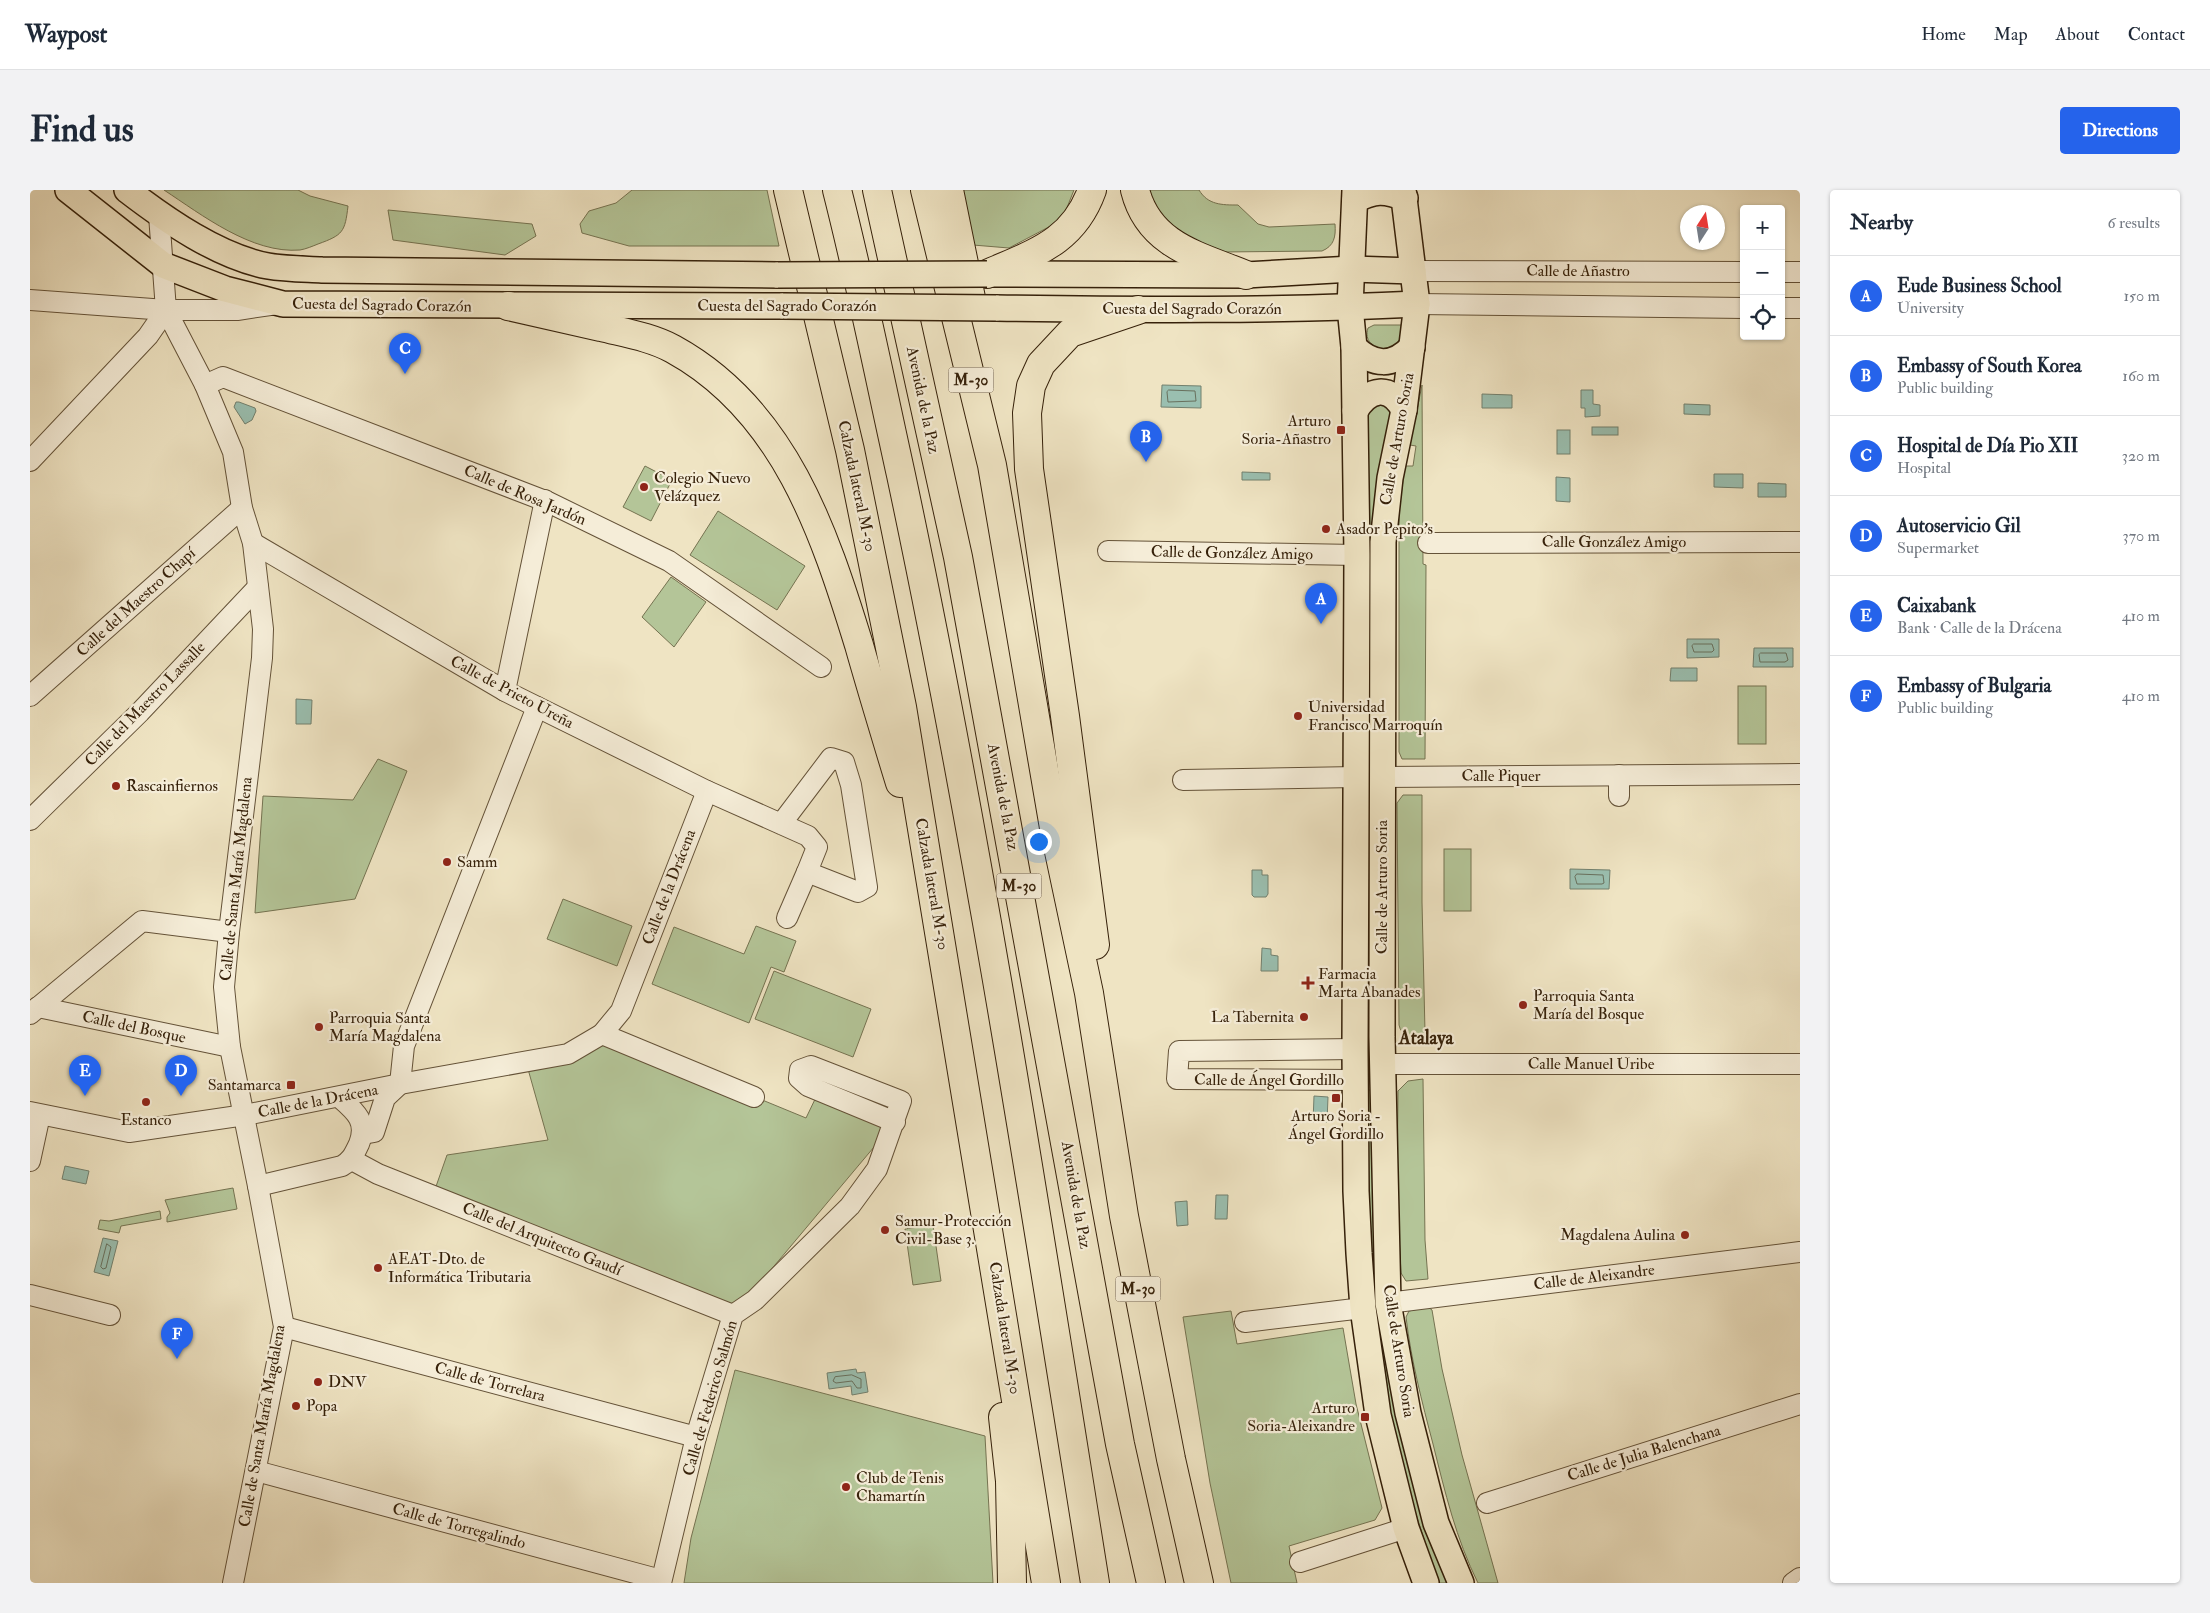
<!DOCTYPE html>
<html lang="en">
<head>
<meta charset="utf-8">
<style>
  :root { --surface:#fff; --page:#f2f2f3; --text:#1f2937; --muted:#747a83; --line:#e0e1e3; --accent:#2563eb }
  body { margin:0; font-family:"IM FELL Double Pica",serif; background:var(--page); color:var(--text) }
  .controls { position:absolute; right:15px; top:15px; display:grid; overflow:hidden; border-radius:5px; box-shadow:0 1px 4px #0004 }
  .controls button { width:45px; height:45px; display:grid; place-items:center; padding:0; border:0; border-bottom:1px solid var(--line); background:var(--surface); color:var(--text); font:25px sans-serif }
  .compass { position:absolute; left:1650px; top:15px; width:45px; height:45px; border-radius:50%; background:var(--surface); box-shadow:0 1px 4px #0004; rotate:12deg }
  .you { position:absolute; left:1008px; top:651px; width:18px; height:18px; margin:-12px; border:4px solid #fff; border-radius:50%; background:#1a73e8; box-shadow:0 0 0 8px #1a73e833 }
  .badge { display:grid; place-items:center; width:32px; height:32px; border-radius:50%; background:var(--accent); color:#fff; font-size:16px; font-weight:700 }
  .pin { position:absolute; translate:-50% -41px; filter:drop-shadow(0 1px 2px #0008) }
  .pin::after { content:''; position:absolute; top:26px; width:18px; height:15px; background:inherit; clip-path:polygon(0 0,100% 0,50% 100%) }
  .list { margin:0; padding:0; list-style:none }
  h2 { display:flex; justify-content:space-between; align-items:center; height:65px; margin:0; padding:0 20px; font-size:21px }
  h2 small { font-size:16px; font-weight:400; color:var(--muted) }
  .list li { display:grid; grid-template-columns:32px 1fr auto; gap:15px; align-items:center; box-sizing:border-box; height:80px; padding:0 20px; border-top:1px solid var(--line) }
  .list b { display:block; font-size:19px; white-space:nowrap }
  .list p { margin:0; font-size:16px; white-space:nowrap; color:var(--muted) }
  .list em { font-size:16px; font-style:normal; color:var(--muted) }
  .icon { flex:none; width:28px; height:28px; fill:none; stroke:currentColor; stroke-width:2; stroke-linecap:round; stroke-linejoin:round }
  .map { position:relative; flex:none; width:1770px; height:1393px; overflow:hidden; border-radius:5px }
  header { display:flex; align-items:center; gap:30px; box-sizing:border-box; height:70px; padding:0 25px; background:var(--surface); border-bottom:1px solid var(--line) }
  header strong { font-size:24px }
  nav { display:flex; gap:28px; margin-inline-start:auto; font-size:18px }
  .intro { display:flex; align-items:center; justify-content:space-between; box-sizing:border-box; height:120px; padding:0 30px }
  h1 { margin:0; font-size:35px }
  .button { padding:12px 22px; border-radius:5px; background:var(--accent); color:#fff; font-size:18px; font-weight:700 }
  main { display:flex; gap:30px; padding:0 30px }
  aside { flex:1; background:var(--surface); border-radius:5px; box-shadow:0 1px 4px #0004 }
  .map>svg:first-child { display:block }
  .green { fill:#b4c598; stroke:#757351 }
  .water { fill:#9abfb0; stroke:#72806e }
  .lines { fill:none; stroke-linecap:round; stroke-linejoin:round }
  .shore { stroke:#68705d; stroke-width:1 }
  .minor-casing { stroke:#645238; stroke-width:22 }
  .major-casing { stroke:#36210a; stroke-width:28 }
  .highway-casing { stroke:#36210a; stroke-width:30 }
  .minor { stroke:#f5edd8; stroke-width:20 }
  .major { stroke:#efe4c3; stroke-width:25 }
  .highway { stroke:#efe4c3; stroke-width:28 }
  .major-bridge-casing { stroke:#36210a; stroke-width:28; stroke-linecap:butt }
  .major-bridge { stroke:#efe4c3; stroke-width:25 }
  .poi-dot { fill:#8f2418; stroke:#f5edd8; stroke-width:2 }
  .labels { text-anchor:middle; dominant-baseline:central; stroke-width:4.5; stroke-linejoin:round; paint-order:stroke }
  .shield { fill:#f5edd8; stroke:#6f5e48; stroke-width:1 }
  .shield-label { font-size:15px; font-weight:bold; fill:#36210a }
  .street-label { font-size:16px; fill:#36210a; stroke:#f5edd8 }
  .poi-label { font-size:16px; fill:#36210a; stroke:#f5edd8; text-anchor:start }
  .quarter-label { font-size:19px; font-weight:bold; fill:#36210a; stroke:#f5edd8 }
</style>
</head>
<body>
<header>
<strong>Waypost</strong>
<nav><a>Home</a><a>Map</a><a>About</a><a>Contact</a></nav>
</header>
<div class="intro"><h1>Find us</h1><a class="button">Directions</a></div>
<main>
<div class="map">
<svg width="1770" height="1393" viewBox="0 0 1770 1393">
  <rect width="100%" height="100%" fill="#efe4c3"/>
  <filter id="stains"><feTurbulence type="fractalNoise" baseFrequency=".004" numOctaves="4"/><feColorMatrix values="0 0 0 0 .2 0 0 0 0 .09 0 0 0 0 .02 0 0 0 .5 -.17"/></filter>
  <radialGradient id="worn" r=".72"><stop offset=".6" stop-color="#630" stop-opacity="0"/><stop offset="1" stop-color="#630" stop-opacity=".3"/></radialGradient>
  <!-- green -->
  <g class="green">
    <path d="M134,0H268L280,6L318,16C315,42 313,45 288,54C283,56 276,59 270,60C222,64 172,25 134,0Z"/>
    <polygon points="602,0 737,0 749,56 599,56 552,43 550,34 559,21 586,13"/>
    <polygon points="931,0 1044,0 1032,30 979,58 943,55"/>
    <path d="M1118,0H1169C1178,15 1192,15 1208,15L1228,34L1239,37L1305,34C1306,47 1304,56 1292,61L1192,62L1168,56L1129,27Z"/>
    <polygon points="358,20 502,34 506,46 475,65 363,50"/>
    <path d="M1344,135H1372L1371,151L1353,162C1343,156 1334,151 1338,138Z"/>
    <polygon points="1392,195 1393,374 1396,375 1395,569 1372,569 1369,562 1369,320 1375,276 1383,276 1386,256 1380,255"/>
    <polygon points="1344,211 1362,218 1344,832 1334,832 1336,227"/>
    <polygon points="615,276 642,290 621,331 593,317"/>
    <polygon points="688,321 775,376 747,420 660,365"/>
    <polygon points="641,387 676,412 644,457 612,427"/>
    <rect x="1708" y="496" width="28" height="58"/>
    <polygon points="348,569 377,581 325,709 225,723 233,606 323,610"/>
    <path d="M1373,605H1392V712L1395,842L1392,848C1382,848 1371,846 1369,835L1367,613Z"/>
    <rect x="1414" y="659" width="27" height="62"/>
    <polygon points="533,709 602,736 587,776 517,749"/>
    <polygon points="726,736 766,751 754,782 741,777 719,833 622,794 644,737 714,764"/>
    <polygon points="744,781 841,819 823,867 725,829"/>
    <polygon points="572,844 776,928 789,901 865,932 703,1125 403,1005 417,965 518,950 496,872"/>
    <polygon points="1393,889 1395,1050 1398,1089 1376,1091 1371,1083 1367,1008 1368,901 1378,891"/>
    <polygon points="1334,900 1344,900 1343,1027 1346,1074 1421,1393 1408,1393 1384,1318 1361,1227 1344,1134"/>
    <polygon points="203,998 207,1019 137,1032 137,1027 140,1023 135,1010"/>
    <polygon points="130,1021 131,1029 91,1036 89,1043 68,1039 70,1030 79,1031"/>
    <polygon points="903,1035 911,1091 883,1095 875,1039"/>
    <path d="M1398,1117L1402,1120L1412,1179L1432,1265L1468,1393H1448C1426,1349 1415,1302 1403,1254C1392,1212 1381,1170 1376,1127L1379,1121Z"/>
    <polygon points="1201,1121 1207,1154 1313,1138 1326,1214 1352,1318 1345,1330 1259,1356 1267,1393 1201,1393 1180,1293 1153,1127"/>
    <polygon points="705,1180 955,1246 963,1393 654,1393 661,1348"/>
  </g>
  <!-- water -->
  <g class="water">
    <polygon points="1132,195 1171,196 1171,218 1131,217"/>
    <polygon points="1551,200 1563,200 1563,214 1570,215 1570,226 1555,227 1555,218 1551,218"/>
    <polygon points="1452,204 1482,205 1482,218 1452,218"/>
    <polygon points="206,212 209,212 225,218 226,221 222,230 215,234 204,217"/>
    <polygon points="1654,214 1680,215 1680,225 1654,224"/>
    <rect x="1562" y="237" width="26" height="8"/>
    <rect x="1527" y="240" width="13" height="24"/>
    <polygon points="1212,282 1240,283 1240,290 1212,290"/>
    <polygon points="1684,284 1713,284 1713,298 1684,297"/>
    <polygon points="1526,287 1540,288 1540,312 1526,311"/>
    <polygon points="1728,293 1756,294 1756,307 1728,307"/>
    <polygon points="1657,449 1689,449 1689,467 1657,468"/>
    <polygon points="1724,458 1763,458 1763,477 1723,477"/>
    <polygon points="1641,478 1667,478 1667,491 1640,491"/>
    <polygon points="266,509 282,510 281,534 266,534"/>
    <polygon points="1540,679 1580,680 1579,699 1540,699"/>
    <polygon points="1222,680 1232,680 1232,685 1238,685 1238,704 1236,707 1224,707 1222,705"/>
    <polygon points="1232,758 1241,759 1241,765 1248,766 1248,781 1231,781"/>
    <polygon points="1284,906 1298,907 1297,932 1283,932"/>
    <polygon points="35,976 59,981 56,994 32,989"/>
    <polygon points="1186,1005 1198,1005 1197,1029 1185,1029"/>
    <polygon points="1157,1011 1158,1035 1147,1036 1145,1012"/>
    <polygon points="73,1048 88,1051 79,1086 64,1082"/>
    <polygon points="826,1179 827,1183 835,1182 838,1202 822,1205 821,1196 799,1199 797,1183"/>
  </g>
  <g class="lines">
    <!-- shore -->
    <g class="shore">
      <polygon points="1139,200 1165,201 1166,211 1138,212 1137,202"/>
      <polygon points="1664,454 1682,454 1684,460 1682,462 1664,462 1662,456"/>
      <polygon points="1731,463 1756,463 1758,470 1755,472 1730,472 1729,465"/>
      <polygon points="1547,684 1573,685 1574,693 1572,694 1547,694 1545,687"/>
      <polygon points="77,1054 81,1057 76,1078 73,1079 71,1077"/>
      <polygon points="822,1185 831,1189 831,1198 827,1198 822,1191 806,1193 803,1191 805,1187"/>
    </g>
    <!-- minor casing -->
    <g class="minor-casing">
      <g id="minor">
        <polyline points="129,25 136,120 175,195 203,262 212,318 223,353 233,439 232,468 199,742 194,797 200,857 228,996 254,1137 203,1393"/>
        <polyline points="1383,81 1714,82"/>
        <polyline points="1751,82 1770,82"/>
        <polyline points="0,110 136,120 207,120 247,114"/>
        <polyline points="1387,114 1714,118"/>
        <polyline points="1751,118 1770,118"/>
        <polyline points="175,195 193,187 518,312 639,371 791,477"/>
        <polyline points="0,271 118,146 136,120"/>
        <polyline points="223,353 475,501 677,601 778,646 787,657 777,682 828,702 837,697 821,595 814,572 801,568 751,634"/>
        <polyline points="1398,353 1770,352"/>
        <polyline points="1078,361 1327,365"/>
        <polyline points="475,501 515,310"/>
        <polyline points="0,506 212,318"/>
        <polyline points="1589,585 1589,606"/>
        <polyline points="1353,587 1770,584"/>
        <polyline points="1153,590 1326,587"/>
        <polyline points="0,630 110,522 228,397"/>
        <polyline points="757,728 777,682"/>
        <polyline points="8,817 200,857"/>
        <polyline points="0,824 112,731 199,742"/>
        <polyline points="572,844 724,907"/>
        <polyline points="1325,859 1149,861 1147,889 1325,890"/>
        <polyline points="1352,874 1770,874"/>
        <polyline points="370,894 374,856 507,517"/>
        <polyline points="0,922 99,942 215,925 370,894 538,864 572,844 591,821 677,601"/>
        <polyline points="333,944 344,942 355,908 370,894"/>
        <polyline points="322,970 348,984 703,1125"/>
        <polyline points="0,971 10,925"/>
        <path d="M228,996L312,976C322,970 324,964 329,954C338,931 325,921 309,907"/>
        <polyline points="0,1105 80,1125"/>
        <polyline points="1358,1113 1770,1062"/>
        <polyline points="1215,1132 1333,1118"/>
        <polyline points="254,1137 666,1247"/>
        <polyline points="226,1281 631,1390"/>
        <polyline points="1457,1313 1770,1214"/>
        <polyline points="1270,1372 1376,1338"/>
        <polyline points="631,1393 666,1247 703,1125 725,1110 820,1016 847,979 871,911 781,876 770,880 769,888 778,896 865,932"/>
        <polyline points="1763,1393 1770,1388"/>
      </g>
    </g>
    <!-- major casing -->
    <g class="major-casing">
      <g id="major">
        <polyline points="38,0 133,75 195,99 253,114 753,116"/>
        <path d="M97,0C136,30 189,67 238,76C256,79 274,79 292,80L748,85"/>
        <polyline points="1325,0 1320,117 1324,157 1327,365 1325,859 1326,1001 1329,1063 1333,1118 1348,1225 1376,1338 1396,1393"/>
        <polyline points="1373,0 1387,114 1374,220 1360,288 1353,352 1352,847 1358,1113 1378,1223 1406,1333 1431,1393"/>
        <path d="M1325,10C1345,0 1354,0 1375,8"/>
        <polyline points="960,84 1216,85 1322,79 1383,81"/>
        <path d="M966,118C1106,120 1247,121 1387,114"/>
        <path d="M1324,157C1343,176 1363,177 1382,157"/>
        <path d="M1325,221C1339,198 1360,194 1374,220"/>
      </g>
    </g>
    <!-- highway casing -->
    <g class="highway-casing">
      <g id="highway">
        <polyline points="758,0 820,260 872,517 1016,1393"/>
        <path d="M807,0C831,94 850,190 871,285C949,652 1006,1023 1065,1393"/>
        <polyline points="847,0 928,367 1090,1254 1121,1393"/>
        <polyline points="895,0 962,275 1024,638 1059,803 1094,1026 1141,1269 1169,1393"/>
        <polyline points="919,0 941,108"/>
        <path d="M1105,0C1119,56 1170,66 1216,85"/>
        <path d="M957,84C1004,63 1043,53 1062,0"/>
        <path d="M478,116C509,123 540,130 571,137C595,143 621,147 643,159C754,220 794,341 829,455C842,501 856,547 870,593"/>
        <polyline points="1065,755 1035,526 999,279 997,223 1001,196 1011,174 1040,143 1108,120"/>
        <polyline points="973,1227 980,1291 982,1393"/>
      </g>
    </g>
    <!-- minor -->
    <use href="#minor" class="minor"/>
    <!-- major -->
    <use href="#major" class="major"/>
    <!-- highway -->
    <use href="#highway" class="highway"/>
    <!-- major-bridge casing -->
    <g class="major-bridge-casing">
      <g id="major-bridge">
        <polyline points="748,85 957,84"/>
        <polyline points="753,116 966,118"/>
      </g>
    </g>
    <!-- major-bridge -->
    <use href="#major-bridge" class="major-bridge"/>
  </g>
  <!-- markers -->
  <g class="poi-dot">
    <rect x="1306" y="235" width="10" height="10" rx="2.5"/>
    <circle cx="614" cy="297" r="5"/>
    <circle cx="1296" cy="339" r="5"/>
    <circle cx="1268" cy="526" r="5"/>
    <circle cx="86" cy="596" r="5"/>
    <circle cx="417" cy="672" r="5"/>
    <path d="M1275.5 785.5h5v5h5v5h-5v5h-5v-5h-5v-5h5z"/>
    <circle cx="1493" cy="815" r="5"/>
    <circle cx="1274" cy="827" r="5"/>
    <circle cx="289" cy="837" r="5"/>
    <rect x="256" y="890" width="10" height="10" rx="2.5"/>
    <rect x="1301" y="903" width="10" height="10" rx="2.5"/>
    <circle cx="116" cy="912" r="5"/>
    <circle cx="855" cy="1040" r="5"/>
    <circle cx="1655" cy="1045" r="5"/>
    <circle cx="348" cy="1078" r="5"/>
    <circle cx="288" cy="1192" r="5"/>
    <circle cx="266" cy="1216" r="5"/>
    <rect x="1330" y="1222" width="10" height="10" rx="2.5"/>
    <circle cx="816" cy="1297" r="5"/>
  </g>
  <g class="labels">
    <!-- shield labels -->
    <g class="shield">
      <rect x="918.5" y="177.5" width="45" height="25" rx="4"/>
      <rect x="966.5" y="683.5" width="45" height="25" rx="4"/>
      <rect x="1085.5" y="1086.5" width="45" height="25" rx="4"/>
    </g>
    <g class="shield-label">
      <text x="941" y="190">M-30</text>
      <text x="989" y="696">M-30</text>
      <text x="1108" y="1099">M-30</text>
    </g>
    <!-- street labels -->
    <g class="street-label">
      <text x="1548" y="81">Calle de Añastro</text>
      <text transform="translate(352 115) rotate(1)">Cuesta del Sagrado Corazón</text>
      <text x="757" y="116">Cuesta del Sagrado Corazón</text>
      <text x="1162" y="119">Cuesta del Sagrado Corazón</text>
      <text transform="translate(893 210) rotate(78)">Avenida de la Paz</text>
      <text transform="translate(1367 249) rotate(-80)">Calle de Arturo Soria</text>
      <text transform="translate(827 296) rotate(78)">Calzada lateral M-30</text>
      <text transform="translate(495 305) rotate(23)">Calle de Rosa Jardón</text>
      <text x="1584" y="352">Calle González Amigo</text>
      <text transform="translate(1202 363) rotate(1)">Calle de González Amigo</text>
      <text transform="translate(106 412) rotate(-42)">Calle del Maestro Chapí</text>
      <text transform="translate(482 502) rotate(28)">Calle de Prieto Ureña</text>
      <text transform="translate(115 514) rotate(-46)">Calle del Maestro Lassalle</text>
      <text x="1471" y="586">Calle Piquer</text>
      <text transform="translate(973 607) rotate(79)">Avenida de la Paz</text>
      <text transform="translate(206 689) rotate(-84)">Calle de Santa María Magdalena</text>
      <text transform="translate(902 694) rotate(80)">Calzada lateral M-30</text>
      <text transform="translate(639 697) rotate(-69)">Calle de la Drácena</text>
      <text transform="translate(1352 697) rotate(-90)">Calle de Arturo Soria</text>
      <text transform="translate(104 837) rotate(12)">Calle del Bosque</text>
      <text x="1561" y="874">Calle Manuel Uribe</text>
      <text x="1239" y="890">Calle de Ángel Gordillo</text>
      <text transform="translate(288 911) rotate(-11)">Calle de la Drácena</text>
      <text transform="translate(1046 1005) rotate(80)">Avenida de la Paz</text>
      <text transform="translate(512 1049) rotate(22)">Calle del Arquitecto Gaudí</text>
      <text transform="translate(1564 1087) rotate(-7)">Calle de Aleixandre</text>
      <text transform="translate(975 1138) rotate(81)">Calzada lateral M-30</text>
      <text transform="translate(1369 1161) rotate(81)">Calle de Arturo Soria</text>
      <text transform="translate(460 1192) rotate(15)">Calle de Torrelara</text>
      <text transform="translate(680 1208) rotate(-74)">Calle de Federico Salmón</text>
      <text transform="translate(232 1236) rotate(-80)">Calle de Santa María Magdalena</text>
      <text transform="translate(1614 1263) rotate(-17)">Calle de Julia Balenchana</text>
      <text transform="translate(429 1336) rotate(15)">Calle de Torregalindo</text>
    </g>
    <!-- poi labels -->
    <g class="poi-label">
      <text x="1301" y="231" text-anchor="end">Arturo<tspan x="1301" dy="18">Soria-Añastro</tspan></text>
      <text x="624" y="288">Colegio Nuevo<tspan x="624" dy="18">Velázquez</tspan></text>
      <text x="1306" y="339">Asador Pepito's</text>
      <text x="1278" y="517">Universidad<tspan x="1278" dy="18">Francisco Marroquín</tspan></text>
      <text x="96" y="596">Rascainfiernos</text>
      <text x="427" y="672">Samm</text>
      <text x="1288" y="784">Farmacia<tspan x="1288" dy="18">Marta Abanades</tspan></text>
      <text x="1503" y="806">Parroquia Santa<tspan x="1503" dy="18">María del Bosque</tspan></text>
      <text x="1264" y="827" text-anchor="end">La Tabernita</text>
      <text x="299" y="828">Parroquia Santa<tspan x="299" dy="18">María Magdalena</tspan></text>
      <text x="251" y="895" text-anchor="end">Santamarca</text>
      <text x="1306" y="926" text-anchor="middle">Arturo Soria -<tspan x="1306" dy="18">Ángel Gordillo</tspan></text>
      <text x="116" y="930" text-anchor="middle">Estanco</text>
      <text x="865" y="1031">Samur-Protección<tspan x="865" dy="18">Civil-Base 3.</tspan></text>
      <text x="1645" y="1045" text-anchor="end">Magdalena Aulina</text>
      <text x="358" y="1069">AEAT-Dto. de<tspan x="358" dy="18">Informática Tributaria</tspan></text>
      <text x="298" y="1192">DNV</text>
      <text x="276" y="1216">Popa</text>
      <text x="1325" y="1218" text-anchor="end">Arturo<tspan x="1325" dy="18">Soria-Aleixandre</tspan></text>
      <text x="826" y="1288">Club de Tenis<tspan x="826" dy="18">Chamartín</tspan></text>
    </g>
    <!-- quarter labels -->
    <g class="quarter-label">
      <text x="1396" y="848">Atalaya</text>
    </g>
  </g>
  <rect width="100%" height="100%" filter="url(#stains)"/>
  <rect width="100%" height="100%" fill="url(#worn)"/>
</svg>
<div class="controls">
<button>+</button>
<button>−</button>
<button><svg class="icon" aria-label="locate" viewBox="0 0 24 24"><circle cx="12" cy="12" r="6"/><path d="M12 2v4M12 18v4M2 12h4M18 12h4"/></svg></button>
</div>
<svg class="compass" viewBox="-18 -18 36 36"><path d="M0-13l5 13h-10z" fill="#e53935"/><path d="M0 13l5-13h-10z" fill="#747a83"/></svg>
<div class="you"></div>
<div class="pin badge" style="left:1291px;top:434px">A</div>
<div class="pin badge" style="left:1116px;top:272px">B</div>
<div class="pin badge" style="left:375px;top:184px">C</div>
<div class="pin badge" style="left:151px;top:906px">D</div>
<div class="pin badge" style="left:55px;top:906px">E</div>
<div class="pin badge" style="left:147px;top:1169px">F</div>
</div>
<aside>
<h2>Nearby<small>6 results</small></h2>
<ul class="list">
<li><span class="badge">A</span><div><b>Eude Business School</b><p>University</p></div><em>150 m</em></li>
<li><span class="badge">B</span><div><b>Embassy of South Korea</b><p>Public building</p></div><em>160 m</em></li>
<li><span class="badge">C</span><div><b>Hospital de Día Pio XII</b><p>Hospital</p></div><em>320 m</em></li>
<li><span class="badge">D</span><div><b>Autoservicio Gil</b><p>Supermarket</p></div><em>370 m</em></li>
<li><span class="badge">E</span><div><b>Caixabank</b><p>Bank · Calle de la Drácena</p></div><em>410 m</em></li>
<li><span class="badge">F</span><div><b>Embassy of Bulgaria</b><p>Public building</p></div><em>410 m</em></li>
</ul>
</aside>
</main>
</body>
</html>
